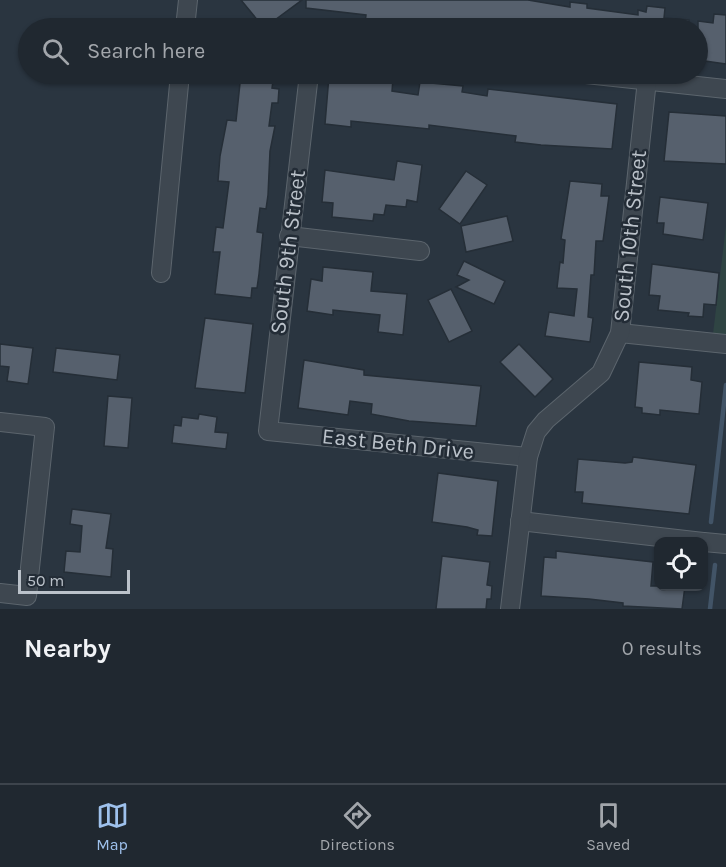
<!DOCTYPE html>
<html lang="en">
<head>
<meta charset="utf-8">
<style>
  :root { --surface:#202830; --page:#2d343c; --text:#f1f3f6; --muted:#a2a6ab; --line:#3d444c; --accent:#9ec1ec }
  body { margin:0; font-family:Karla,sans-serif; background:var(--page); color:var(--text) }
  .controls { position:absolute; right:18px; bottom:18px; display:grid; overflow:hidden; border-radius:12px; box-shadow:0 2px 4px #0004 }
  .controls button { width:54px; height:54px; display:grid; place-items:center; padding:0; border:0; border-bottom:2px solid var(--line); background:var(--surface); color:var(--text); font:30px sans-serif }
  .scale { position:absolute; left:18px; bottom:15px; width:112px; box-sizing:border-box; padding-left:6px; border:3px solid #bbc2ca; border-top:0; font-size:16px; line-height:21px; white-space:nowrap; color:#bbc2ca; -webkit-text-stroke:4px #232c36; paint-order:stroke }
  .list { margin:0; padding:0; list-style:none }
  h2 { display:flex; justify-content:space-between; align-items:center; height:78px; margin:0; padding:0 24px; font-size:26px }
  h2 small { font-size:20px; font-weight:400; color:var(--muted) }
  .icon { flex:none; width:33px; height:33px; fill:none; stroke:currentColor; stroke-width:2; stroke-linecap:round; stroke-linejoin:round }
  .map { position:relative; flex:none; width:726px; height:609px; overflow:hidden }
  .search { position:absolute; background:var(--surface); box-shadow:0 2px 4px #0004; left:18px; right:18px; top:18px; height:66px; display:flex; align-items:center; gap:15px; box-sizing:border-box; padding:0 21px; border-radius:33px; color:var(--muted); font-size:22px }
  .sheet { height:174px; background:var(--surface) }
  nav { display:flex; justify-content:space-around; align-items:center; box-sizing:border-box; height:84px; border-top:2px solid var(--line); background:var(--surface); font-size:16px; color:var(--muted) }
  nav a { display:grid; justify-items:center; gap:3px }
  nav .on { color:var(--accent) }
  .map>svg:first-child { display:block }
  .green { fill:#2f4443 }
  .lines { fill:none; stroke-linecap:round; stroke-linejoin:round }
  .stream { stroke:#425467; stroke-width:4.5 }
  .building { fill:#56606d; stroke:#252e37; stroke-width:1.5 }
  .street-casing { stroke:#5c656d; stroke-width:20 }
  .street { stroke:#3e4750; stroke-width:18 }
  .labels { text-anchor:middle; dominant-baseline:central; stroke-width:5; stroke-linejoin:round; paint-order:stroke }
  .street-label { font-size:22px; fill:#bbc2ca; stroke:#232c36 }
</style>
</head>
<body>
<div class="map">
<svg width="726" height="609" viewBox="0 0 726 609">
  <rect width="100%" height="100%" fill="#2a3540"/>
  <!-- green -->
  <polygon class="green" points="726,226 726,336 713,334"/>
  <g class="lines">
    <!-- stream -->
    <g class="stream">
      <polyline points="711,522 726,385"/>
      <polyline points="710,609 715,565"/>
    </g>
  </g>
  <!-- building -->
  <g class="building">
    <polygon points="241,0 302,0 264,28"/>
    <polygon points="306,0 528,0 570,7 570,2 587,4 587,8 638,15 638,10 646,12 647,6 665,8 664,18 689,20 689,28 406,28 365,24 366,15 306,8"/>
    <polygon points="714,14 726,15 726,64 698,60 698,21 713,23"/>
    <polygon points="241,74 274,74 272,88 279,89 278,103 272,103 269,126 275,126 270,151 268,195 266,209 260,208 257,232 263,233 259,274 257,288 252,288 251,298 215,294 220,252 213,252 216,227 223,228 229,182 218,181 220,156 227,120 236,121"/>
    <polygon points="329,76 377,83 378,77 393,79 392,91 418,95 420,82 463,86 462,92 487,96 488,89 617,104 612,149 541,145 515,142 516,136 429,125 429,129 351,121 351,127 325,124"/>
    <polygon points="669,112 726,116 726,164 664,161"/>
    <polygon points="397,161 422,165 417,202 407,200 406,207 386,205 384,215 374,214 373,221 332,217 333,203 322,202 325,170 394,180"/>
    <polygon points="466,171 487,185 460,224 439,209"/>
    <polygon points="570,181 602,184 601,196 609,196 603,241 596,241 594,275 591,275 588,317 593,318 590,342 545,336 549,312 574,316 577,289 557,288 560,262 563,263 565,240 561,239"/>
    <polygon points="660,197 708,203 703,240 663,234 664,223 657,223"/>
    <polygon points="507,216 513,241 466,252 461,226"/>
    <polygon points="464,261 505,281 494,304 456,287 469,280 457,275"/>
    <polygon points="652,264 719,273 716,305 704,304 703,317 688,316 689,313 658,310 660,296 649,295"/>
    <polygon points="323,267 373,272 371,291 407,294 403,335 378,332 380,315 333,310 333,315 307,311 311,279 322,281"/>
    <polygon points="451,289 472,331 449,342 428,300"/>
    <polygon points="205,318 253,324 245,393 195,388"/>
    <polygon points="0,344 33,348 28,384 7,381 9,367 0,366"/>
    <polygon points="519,344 553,379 535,397 500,362"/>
    <polygon points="56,348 120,355 117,380 53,372"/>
    <polygon points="304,360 364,370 364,375 481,386 476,426 409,421 371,414 372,404 350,401 348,415 298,408"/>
    <polygon points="639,362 692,367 691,380 702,382 699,414 660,410 660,415 642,413 642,408 635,407"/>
    <polygon points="108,396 132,398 128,448 104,446"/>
    <polygon points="199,414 217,417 215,432 228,433 226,449 172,443 174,425 181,426 182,417 198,419"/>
    <polygon points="633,457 696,465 689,514 582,503 583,492 575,492 578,459 625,463 632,462"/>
    <polygon points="438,473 498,481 492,536 477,535 478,530 467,527 432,522"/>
    <polygon points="72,509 111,514 106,548 113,549 111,577 64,572 66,551 80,552 82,526 70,524"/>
    <polygon points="556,551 653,562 651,586 685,586 682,609 623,606 623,603 589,599 541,596 544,557 556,558"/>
    <polygon points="442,556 490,562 487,585 492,586 491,599 487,599 486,609 436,609"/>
  </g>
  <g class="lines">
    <!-- street casing -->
    <g class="street-casing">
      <g id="street">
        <polyline points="185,28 188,0"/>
        <polyline points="309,74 268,431 528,457"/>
        <polyline points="586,74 726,89"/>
        <polyline points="289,236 420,251"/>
        <polyline points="161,273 180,74"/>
        <polyline points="620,333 726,344"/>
        <polyline points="0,422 45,427 27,596 0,593"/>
        <polyline points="520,521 703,542"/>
        <polyline points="704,542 726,544"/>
        <polyline points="510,609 528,457 536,432 546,420 601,373 620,333 647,80"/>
      </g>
    </g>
    <!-- street -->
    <use href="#street" class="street"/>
  </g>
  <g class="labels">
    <!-- street labels -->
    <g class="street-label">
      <text transform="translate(630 236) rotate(-84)">South 10th Street</text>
      <text transform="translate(288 252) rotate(-83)">South 9th Street</text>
      <text transform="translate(398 444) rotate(6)">East Beth Drive</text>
    </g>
  </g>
</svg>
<div class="controls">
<button><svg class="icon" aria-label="locate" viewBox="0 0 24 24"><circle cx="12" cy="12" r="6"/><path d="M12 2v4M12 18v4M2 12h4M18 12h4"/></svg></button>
</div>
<div class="scale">50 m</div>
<div class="search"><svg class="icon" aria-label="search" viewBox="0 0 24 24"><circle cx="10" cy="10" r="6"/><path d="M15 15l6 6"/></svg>Search here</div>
</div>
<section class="sheet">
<h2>Nearby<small>0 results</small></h2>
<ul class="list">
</ul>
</section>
<nav>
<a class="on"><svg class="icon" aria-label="map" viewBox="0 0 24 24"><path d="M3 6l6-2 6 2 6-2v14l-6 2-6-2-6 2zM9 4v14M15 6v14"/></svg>Map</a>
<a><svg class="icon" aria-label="directions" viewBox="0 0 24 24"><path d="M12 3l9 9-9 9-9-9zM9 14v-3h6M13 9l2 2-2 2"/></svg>Directions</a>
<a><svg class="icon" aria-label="saved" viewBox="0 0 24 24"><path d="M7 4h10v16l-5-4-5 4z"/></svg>Saved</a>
</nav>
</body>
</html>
